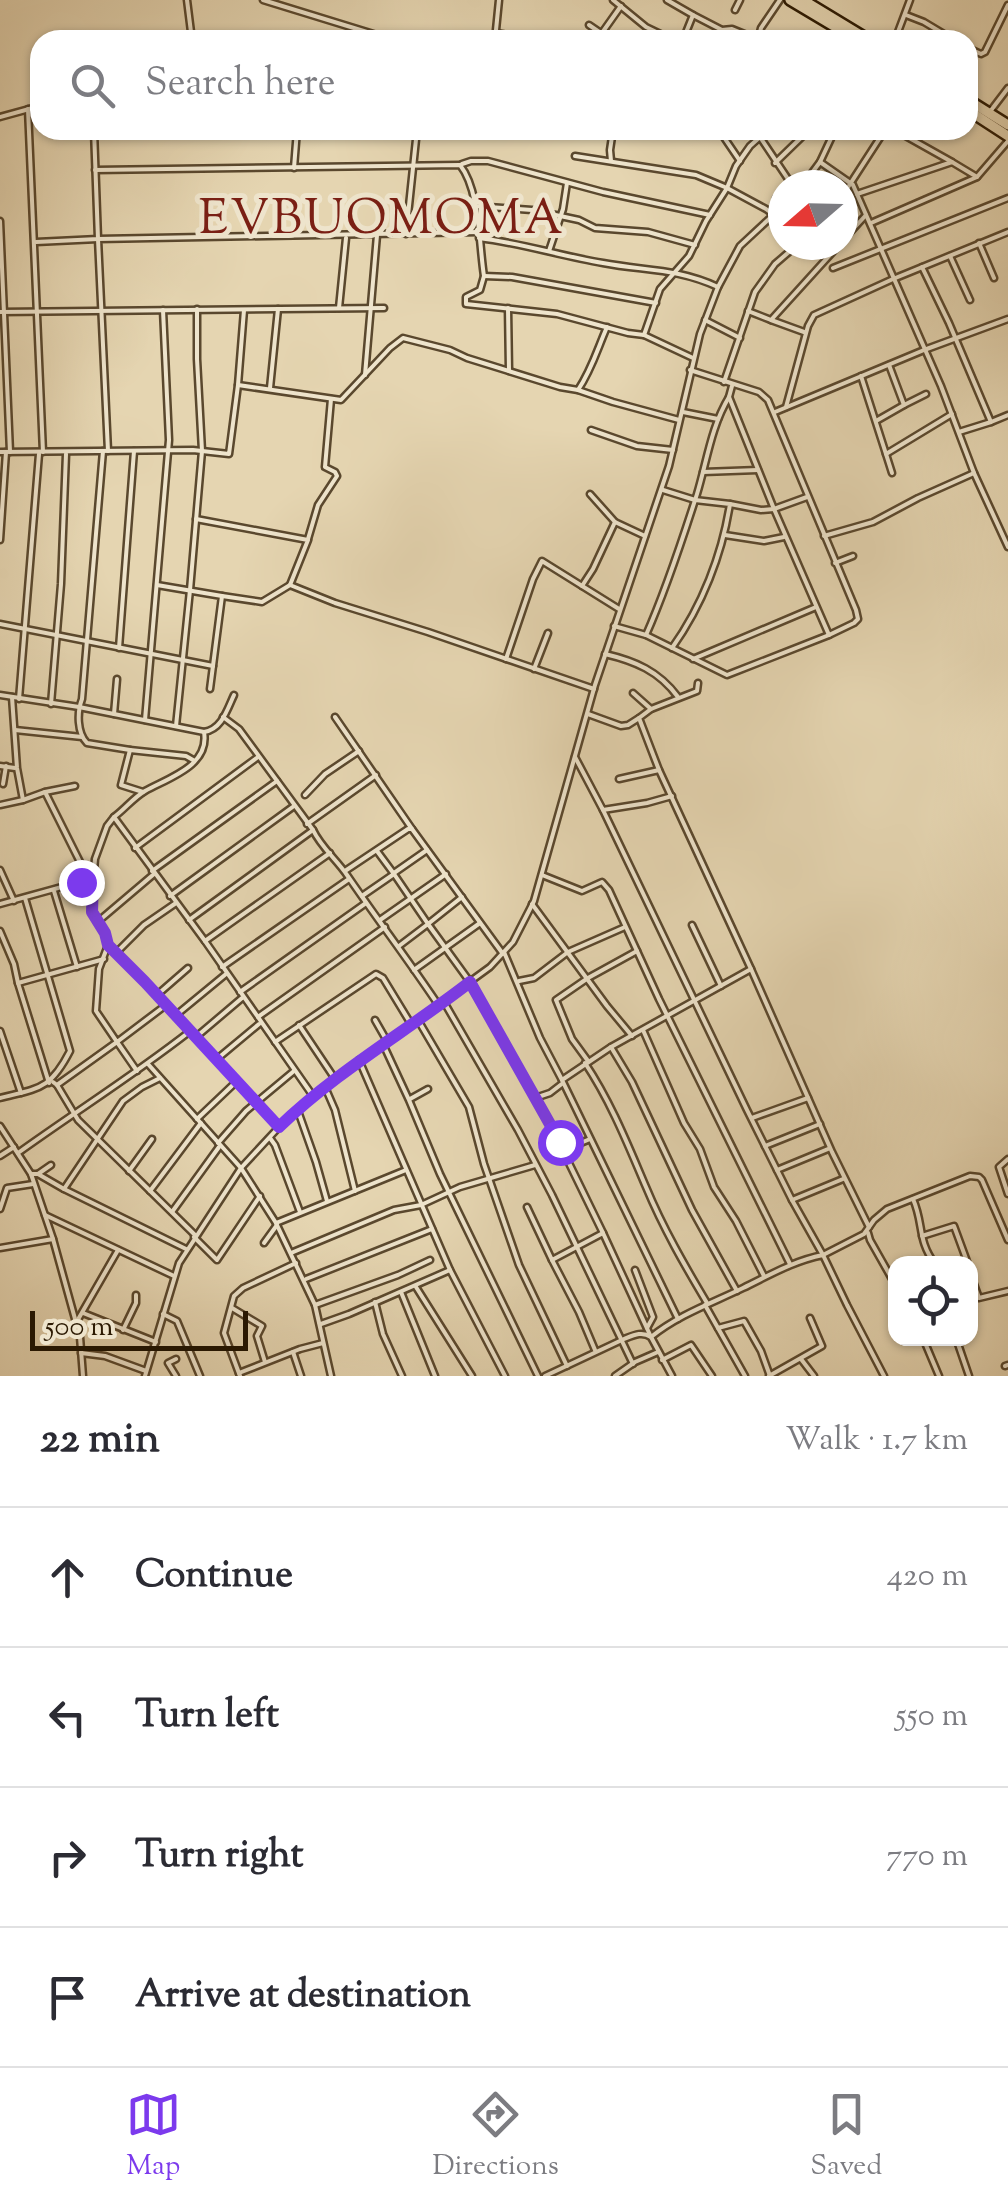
<!DOCTYPE html>
<html lang="en">
<head>
<meta charset="utf-8">
<style>
  :root { --surface:#fff; --page:#f7f7f7; --text:#2b2b33; --muted:#7c7c81; --line:#e1e1e2; --accent:#7c3aed }
  body { margin:0; font-family:"Sorts Mill Goudy",serif; background:var(--page); color:var(--text) }
  .controls { position:absolute; right:30px; bottom:30px; display:grid; overflow:hidden; border-radius:20px; box-shadow:0 2px 8px #0004 }
  .controls button { width:90px; height:90px; display:grid; place-items:center; padding:0; border:0; border-bottom:2px solid var(--line); background:var(--surface); color:var(--text); font:50px sans-serif }
  .compass { position:absolute; left:768px; top:170px; width:90px; height:90px; border-radius:50%; background:var(--surface); box-shadow:0 2px 8px #0004; rotate:250deg }
  .scale { position:absolute; left:30px; bottom:25px; width:218px; box-sizing:border-box; padding-left:10px; border:5px solid #2b1902; border-top:0; font-size:28px; line-height:35px; white-space:nowrap; color:#2b1902; -webkit-text-stroke:8px #eee4cc; paint-order:stroke }
  .stop { position:absolute; width:30px; height:30px; margin:-22px; border:8px solid #7c3aed; border-radius:50%; background:#fff }
  .stop.end { background:#7c3aed; border-color:#fff; box-shadow:0 2px 10px #0008 }
  .list { margin:0; padding:0; list-style:none }
  h2 { display:flex; justify-content:space-between; align-items:center; height:130px; margin:0; padding:0 40px; font-size:42px }
  h2 small { font-size:32px; font-weight:400; color:var(--muted) }
  .list li { display:grid; grid-template-columns:65px 1fr auto; gap:30px; align-items:center; box-sizing:border-box; height:140px; padding:0 40px; border-top:2px solid var(--line) }
  .list b { display:block; font-size:38px; white-space:nowrap }
  .list em { font-size:32px; font-style:normal; color:var(--muted) }
  .icon { flex:none; width:55px; height:55px; fill:none; stroke:currentColor; stroke-width:2; stroke-linecap:round; stroke-linejoin:round }
  .map { position:relative; flex:none; width:1008px; height:1376px; overflow:hidden }
  .search { position:absolute; background:var(--surface); box-shadow:0 2px 8px #0004; left:30px; right:30px; top:30px; height:110px; display:flex; align-items:center; gap:25px; box-sizing:border-box; padding:0 35px; border-radius:30px; color:var(--muted); font-size:38px }
  .sheet { height:690px; background:var(--surface) }
  nav { display:flex; justify-content:space-around; align-items:center; box-sizing:border-box; height:140px; border-top:2px solid var(--line); background:var(--surface); font-size:28px; color:var(--muted) }
  nav a { display:grid; justify-items:center; gap:5px }
  nav .on { color:var(--accent) }
  .map>svg:first-child { display:block }
  .lines { fill:none; stroke-linecap:round; stroke-linejoin:round }
  .minor-casing { stroke:#5a482e; stroke-width:9 }
  .trunk-casing { stroke:#2b1902; stroke-width:14 }
  .minor { stroke:#eee4cc; stroke-width:4 }
  .trunk { stroke:#e5d5b1; stroke-width:9 }
  .route { stroke:#7c3aed; stroke-width:12 }
  .labels { text-anchor:middle; dominant-baseline:central; stroke-width:10; stroke-linejoin:round; paint-order:stroke }
  .quarter-label { font-size:48px; letter-spacing:2.5px; fill:#7a1f14; stroke:#eee4cc }
</style>
</head>
<body>
<div class="map">
<svg width="1008" height="1376" viewBox="0 0 1008 1376">
  <rect width="100%" height="100%" fill="#e5d5b1"/>
  <filter id="stains"><feTurbulence type="fractalNoise" baseFrequency=".002" numOctaves="4"/><feColorMatrix values="0 0 0 0 .2 0 0 0 0 .09 0 0 0 0 .02 0 0 0 .5 -.17"/></filter>
  <radialGradient id="worn" r=".72"><stop offset=".6" stop-color="#630" stop-opacity="0"/><stop offset="1" stop-color="#630" stop-opacity=".3"/></radialGradient>
  <g class="lines">
    <!-- minor casing -->
    <g class="minor-casing">
      <g id="minor">
        <polyline points="187,0 192,40"/>
        <polyline points="263,0 393,40"/>
        <polyline points="613,0 646,27 673,40"/>
        <polyline points="667,0 693,15 683,40"/>
        <polyline points="735,10 740,0"/>
        <polyline points="693,15 722,30 732,29 759,40"/>
        <polyline points="906,15 924,22 954,40"/>
        <polyline points="589,25 611,40"/>
        <polyline points="496,33 526,38"/>
        <polyline points="495,40 499,0"/>
        <polyline points="597,40 621,6"/>
        <polyline points="758,40 761,28 780,0"/>
        <polyline points="895,40 910,0"/>
        <polyline points="968,48 981,54 985,52 1008,5"/>
        <polyline points="28,109 43,452"/>
        <polyline points="989,113 1008,88"/>
        <polyline points="0,117 40,106"/>
        <polyline points="719,130 740,161"/>
        <polyline points="755,130 760,137 767,130"/>
        <polyline points="895,130 952,162"/>
        <polyline points="575,156 696,175 727,188 766,209 774,215 783,229"/>
        <polyline points="611,161 610,150 613,130"/>
        <polyline points="820,162 853,185 941,386 974,473 1008,547"/>
        <polyline points="775,163 809,130"/>
        <polyline points="462,164 471,161 488,161 603,192 710,215"/>
        <polyline points="294,168 297,130"/>
        <path d="M95,170L460,165C480,190 479,245 484,276L480,290L466,297V304L557,314L628,333L644,335L693,358"/>
        <polyline points="977,177 1008,141"/>
        <polyline points="803,185 820,162 835,130"/>
        <polyline points="857,194 952,162 977,177 871,223"/>
        <polyline points="843,195 885,130"/>
        <polyline points="776,198 783,202"/>
        <polyline points="475,206 532,210 579,220 595,228 648,232 695,245"/>
        <polyline points="0,221 10,452"/>
        <polyline points="406,234 417,130"/>
        <path d="M479,238C521,243 561,256 603,263C645,271 677,268 718,287"/>
        <polyline points="843,240 866,215"/>
        <polyline points="36,242 98,239 94,130"/>
        <polyline points="979,243 994,278"/>
        <polyline points="549,251 563,209 567,183"/>
        <polyline points="950,256 970,300"/>
        <polyline points="922,267 949,323 991,422 959,432"/>
        <polyline points="833,268 1008,198"/>
        <polyline points="484,276 512,277 656,303"/>
        <polyline points="339,308 346,238"/>
        <polyline points="508,308 509,371"/>
        <polyline points="748,311 771,320 839,245"/>
        <polyline points="0,312 384,308"/>
        <polyline points="705,320 740,338"/>
        <polyline points="771,320 804,332"/>
        <polyline points="644,335 660,289 689,256 706,221 727,188 736,166 750,146 760,137 792,185"/>
        <polyline points="365,375 377,235"/>
        <polyline points="861,376 886,454 952,414"/>
        <polyline points="724,382 755,292 775,264 797,245"/>
        <polyline points="238,385 341,400 390,348 403,338 450,350 467,358 560,387 578,390 613,402 679,420"/>
        <polyline points="732,386 729,397 774,509 829,635"/>
        <polyline points="270,388 278,309"/>
        <path d="M578,390C592,369 597,350 607,327"/>
        <polyline points="904,405 926,394"/>
        <polyline points="786,407 808,326 814,315 893,279 1008,232"/>
        <polyline points="683,412 718,419"/>
        <polyline points="775,412 924,350 1008,319"/>
        <polyline points="876,421 904,405 889,365"/>
        <polyline points="991,422 1008,415"/>
        <polyline points="591,430 637,446 673,450"/>
        <path d="M103,451L82,699C77,712 77,733 87,743L130,750"/>
        <polyline points="108,451 98,239 479,232"/>
        <polyline points="0,452 193,450 229,454 238,385 244,310"/>
        <polyline points="886,454 892,473"/>
        <polyline points="703,472 758,470"/>
        <path d="M663,490L695,500L730,504C722,555 702,606 672,648"/>
        <polyline points="590,494 615,522 645,536"/>
        <polyline points="730,504 761,510 774,509 807,497"/>
        <polyline points="196,519 308,540 290,585"/>
        <polyline points="725,535 764,541 784,537"/>
        <polyline points="824,536 873,522 918,498 974,473"/>
        <polyline points="308,539 318,505 337,476 335,472 325,467 331,399"/>
        <polyline points="0,540 6,452"/>
        <polyline points="835,563 853,556"/>
        <polyline points="157,585 222,596 210,689"/>
        <polyline points="582,586 593,569 615,522"/>
        <polyline points="222,596 262,602 290,585 335,603 428,632 594,689"/>
        <polyline points="0,624 213,666"/>
        <polyline points="614,626 646,635 727,675 829,635 854,623 858,619 856,610 768,400 759,392 690,370"/>
        <path d="M646,635C666,590 682,541 697,494C707,461 711,427 729,397"/>
        <polyline points="119,648 134,451"/>
        <path d="M605,654C635,661 659,671 678,697"/>
        <polyline points="506,659 533,579 542,561 619,609"/>
        <polyline points="693,659 816,607"/>
        <polyline points="534,669 548,633"/>
        <polyline points="633,693 651,709"/>
        <path d="M0,695L79,707L204,732C210,766 168,778 145,791C133,798 125,809 114,817L205,941L313,1096"/>
        <polyline points="12,697 17,768 23,800"/>
        <polyline points="19,699 39,454"/>
        <polyline points="51,704 61,584 66,454"/>
        <polyline points="114,714 117,679"/>
        <polyline points="588,714 621,726 628,725 639,718"/>
        <path d="M223,717L239,729L313,830C321,847 336,859 347,875C377,919 409,961 439,1006"/>
        <polyline points="335,717 412,829"/>
        <polyline points="145,720 169,440 163,310"/>
        <polyline points="176,726 190,590 202,451 197,359 197,309"/>
        <polyline points="15,730 82,737"/>
        <path d="M204,732C222,729 227,710 234,695"/>
        <polyline points="575,757 603,810 647,803 672,796"/>
        <polyline points="0,766 15,768"/>
        <polyline points="619,779 659,770"/>
        <polyline points="3,784 6,766"/>
        <polyline points="45,792 75,786"/>
        <polyline points="143,792 121,785 130,750 186,756 193,760"/>
        <polyline points="305,795 325,774 359,751"/>
        <polyline points="0,805 23,800 45,792 89,880"/>
        <polyline points="603,810 747,1110 792,1200 823,1255 864,1234 874,1220 887,1209 970,1176 979,1177 982,1180 1008,1240"/>
        <polyline points="114,817 107,826 95,859 91,904 93,912 105,933 108,945 99,969 96,1011 117,1042 166,1005"/>
        <polyline points="307,824 376,775"/>
        <polyline points="135,848 258,757"/>
        <polyline points="0,870 14,901"/>
        <polyline points="152,871 277,781"/>
        <polyline points="345,871 408,829 412,829 503,954"/>
        <polyline points="394,873 427,850"/>
        <polyline points="394,874 428,924 462,897"/>
        <polyline points="542,875 582,891 602,882 609,890 659,999 790,1264"/>
        <polyline points="54,891 77,967"/>
        <polyline points="170,896 294,806"/>
        <polyline points="362,896 394,874 377,851"/>
        <polyline points="0,904 87,880"/>
        <polyline points="532,904 607,1006 632,1036"/>
        <polyline points="101,919 154,874"/>
        <polyline points="189,920 313,830"/>
        <polyline points="380,920 446,874"/>
        <polyline points="692,925 721,986"/>
        <polyline points="0,931 14,964 18,983"/>
        <polyline points="205,941 330,853"/>
        <polyline points="108,945 145,981 279,1127"/>
        <polyline points="399,946 428,924 470,982 548,1120 603,1233 552,1260 527,1207"/>
        <polyline points="504,952 540,1038 562,1080"/>
        <polyline points="116,953 144,925 176,903"/>
        <polyline points="222,967 349,879"/>
        <polyline points="751,969 832,1152 869,1227"/>
        <polyline points="414,970 480,923"/>
        <polyline points="519,981 534,978 568,952 625,927"/>
        <polyline points="240,992 366,903"/>
        <polyline points="157,995 188,968"/>
        <polyline points="444,1002 518,1130 552,1195 633,1364"/>
        <polyline points="175,1016 226,974"/>
        <polyline points="258,1017 385,927"/>
        <polyline points="375,1020 387,1041"/>
        <polyline points="418,1020 469,1107 484,1164 519,1265 567,1366"/>
        <polyline points="299,1025 335,1079"/>
        <polyline points="643,1030 684,1123 700,1149 714,1187 736,1221 764,1276"/>
        <polyline points="0,1031 21,1093"/>
        <polyline points="196,1037 242,998"/>
        <polyline points="275,1042 376,974 383,978 411,1024"/>
        <polyline points="383,1044 409,1100 440,1174 538,1376"/>
        <polyline points="611,1047 632,1082 692,1210 737,1291"/>
        <polyline points="217,1059 259,1024"/>
        <polyline points="359,1060 450,1270 505,1376"/>
        <polyline points="588,1061 572,1039 556,1000 588,978 637,951"/>
        <path d="M585,1063C611,1102 628,1145 646,1187C663,1228 685,1266 707,1303"/>
        <polyline points="148,1064 241,1168 276,1223 315,1305 331,1376"/>
        <polyline points="53,1082 57,1085 78,1120 195,1235"/>
        <polyline points="49,1083 18,983 104,959"/>
        <polyline points="57,1085 117,1042 137,1071"/>
        <polyline points="325,1087 335,1110 355,1191"/>
        <path d="M0,1098C39,1088 50,1090 70,1051L25,898"/>
        <polyline points="535,1098 550,1093 563,1083"/>
        <polyline points="410,1099 428,1089"/>
        <polyline points="298,1111 316,1162 327,1201"/>
        <polyline points="752,1118 808,1098"/>
        <polyline points="197,1119 237,1081"/>
        <polyline points="0,1126 31,1174 53,1239 80,1337 83,1376"/>
        <polyline points="270,1138 275,1145 300,1212"/>
        <polyline points="218,1143 246,1111 294,1071"/>
        <polyline points="765,1146 820,1124"/>
        <polyline points="564,1150 590,1139"/>
        <path d="M18,1153C75,1112 134,1075 189,1032"/>
        <polyline points="0,1156 14,1147"/>
        <polyline points="1008,1159 999,1167 1008,1194"/>
        <polyline points="777,1170 828,1149"/>
        <polyline points="129,1171 152,1139"/>
        <polyline points="31,1174 38,1174 64,1189 186,1249"/>
        <polyline points="38,1174 51,1165"/>
        <polyline points="64,1189 123,1101 142,1087 160,1078"/>
        <polyline points="150,1191 201,1123"/>
        <path d="M913,1199C924,1224 917,1240 935,1264"/>
        <polyline points="792,1200 843,1179"/>
        <polyline points="0,1209 7,1188 33,1184"/>
        <polyline points="172,1212 219,1147"/>
        <polyline points="45,1215 174,1276"/>
        <polyline points="276,1223 406,1170"/>
        <path d="M603,1233L651,1337C678,1315 712,1303 743,1288C770,1275 793,1261 823,1255L847,1305L884,1376"/>
        <polyline points="868,1233 870,1240 896,1286"/>
        <polyline points="922,1236 954,1226 968,1264"/>
        <polyline points="194,1237 217,1260 260,1196"/>
        <polyline points="264,1243 277,1225"/>
        <polyline points="0,1248 53,1239"/>
        <polyline points="291,1253 394,1210 421,1205 460,1187 535,1165"/>
        <polyline points="552,1260 579,1312 595,1350"/>
        <polyline points="635,1270 653,1317 647,1328"/>
        <polyline points="970,1273 979,1298 1008,1291"/>
        <polyline points="306,1279 432,1229"/>
        <polyline points="416,1287 472,1376"/>
        <polyline points="401,1292 435,1376"/>
        <polyline points="375,1302 383,1334 402,1376"/>
        <polyline points="315,1305 398,1275 430,1260"/>
        <polyline points="705,1305 745,1376"/>
        <polyline points="232,1308 262,1326 257,1336 265,1362"/>
        <polyline points="83,1313 156,1342"/>
        <polyline points="163,1314 177,1321 200,1376"/>
        <polyline points="678,1319 562,1080 611,1047 751,969 659,770 639,718 651,709 697,691 698,683"/>
        <polyline points="76,1323 118,1250"/>
        <polyline points="321,1324 349,1314 450,1270"/>
        <polyline points="718,1328 744,1321 761,1351 770,1376"/>
        <polyline points="123,1330 136,1303 136,1295"/>
        <polyline points="923,1338 939,1376"/>
        <polyline points="956,1338 969,1376"/>
        <polyline points="293,1352 301,1376"/>
        <polyline points="81,1353 105,1356 146,1371"/>
        <polyline points="801,1359 814,1376"/>
        <polyline points="662,1360 691,1345 712,1376"/>
        <polyline points="1005,1366 1008,1365"/>
        <polyline points="239,1373 300,1349 323,1343"/>
        <polyline points="145,1376 179,1263 241,1168 279,1127 313,1096 490,967 513,942 534,901 595,685 669,466 700,334 718,287 740,246 783,206"/>
        <polyline points="176,1376 168,1363 176,1359"/>
        <polyline points="240,1376 224,1333 234,1296 243,1288 296,1263"/>
        <path d="M545,1376L624,1339C634,1335 642,1331 651,1337L672,1376"/>
        <polyline points="615,1376 635,1362 658,1352"/>
        <polyline points="769,1376 822,1346 810,1318"/>
      </g>
    </g>
    <!-- trunk casing -->
    <g class="trunk-casing">
      <g id="trunk">
        <polyline points="790,0 857,40"/>
        <polyline points="803,0 869,40"/>
        <polyline points="968,100 1008,125"/>
        <polyline points="968,110 1008,136"/>
      </g>
    </g>
    <!-- minor -->
    <use href="#minor" class="minor"/>
    <!-- trunk -->
    <use href="#trunk" class="trunk"/>
  </g>
  <g class="lines">
    <!-- route -->
    <path class="route" d="M81,882L93,878L92,912L105,933L108,945L145,982L279,1127C337,1071 407,1031 470,982L560,1142"/>
  </g>
  <g class="labels">
    <!-- quarter labels -->
    <g class="quarter-label">
      <text x="382" y="221">EVBUOMOMA</text>
    </g>
  </g>
  <rect width="100%" height="100%" filter="url(#stains)"/>
  <rect width="100%" height="100%" fill="url(#worn)"/>
</svg>
<div class="controls">
<button><svg class="icon" aria-label="locate" viewBox="0 0 24 24"><circle cx="12" cy="12" r="6"/><path d="M12 2v4M12 18v4M2 12h4M18 12h4"/></svg></button>
</div>
<svg class="compass" viewBox="-18 -18 36 36"><path d="M0-13l5 13h-10z" fill="#e53935"/><path d="M0 13l5-13h-10z" fill="#7c7c81"/></svg>
<div class="scale">500 m</div>
<div class="stop" style="left:560px;top:1142px"></div>
<div class="stop end" style="left:81px;top:882px"></div>
<div class="search"><svg class="icon" aria-label="search" viewBox="0 0 24 24"><circle cx="10" cy="10" r="6"/><path d="M15 15l6 6"/></svg>Search here</div>
</div>
<section class="sheet">
<h2>22 min<small>Walk · 1.7 km</small></h2>
<ul class="list">
<li><svg class="icon" aria-label="ahead" viewBox="0 0 24 24"><path d="M12 20V5M6 11l6-6 6 6"/></svg><div><b>Continue</b></div><em>420 m</em></li>
<li><svg class="icon" aria-label="left" viewBox="0 0 24 24"><path d="M17 20v-9H6M10 6l-5 5 5 5"/></svg><div><b>Turn left</b></div><em>550 m</em></li>
<li><svg class="icon" aria-label="right" viewBox="0 0 24 24"><path d="M7 20v-9h11M14 6l5 5-5 5"/></svg><div><b>Turn right</b></div><em>770 m</em></li>
<li><svg class="icon" aria-label="arrive" viewBox="0 0 24 24"><path d="M6 21V4h12l-3 4 3 4H6"/></svg><div><b>Arrive at destination</b></div></li>
</ul>
</section>
<nav>
<a class="on"><svg class="icon" aria-label="map" viewBox="0 0 24 24"><path d="M3 6l6-2 6 2 6-2v14l-6 2-6-2-6 2zM9 4v14M15 6v14"/></svg>Map</a>
<a><svg class="icon" aria-label="directions" viewBox="0 0 24 24"><path d="M12 3l9 9-9 9-9-9zM9 14v-3h6M13 9l2 2-2 2"/></svg>Directions</a>
<a><svg class="icon" aria-label="saved" viewBox="0 0 24 24"><path d="M7 4h10v16l-5-4-5 4z"/></svg>Saved</a>
</nav>
</body>
</html>
